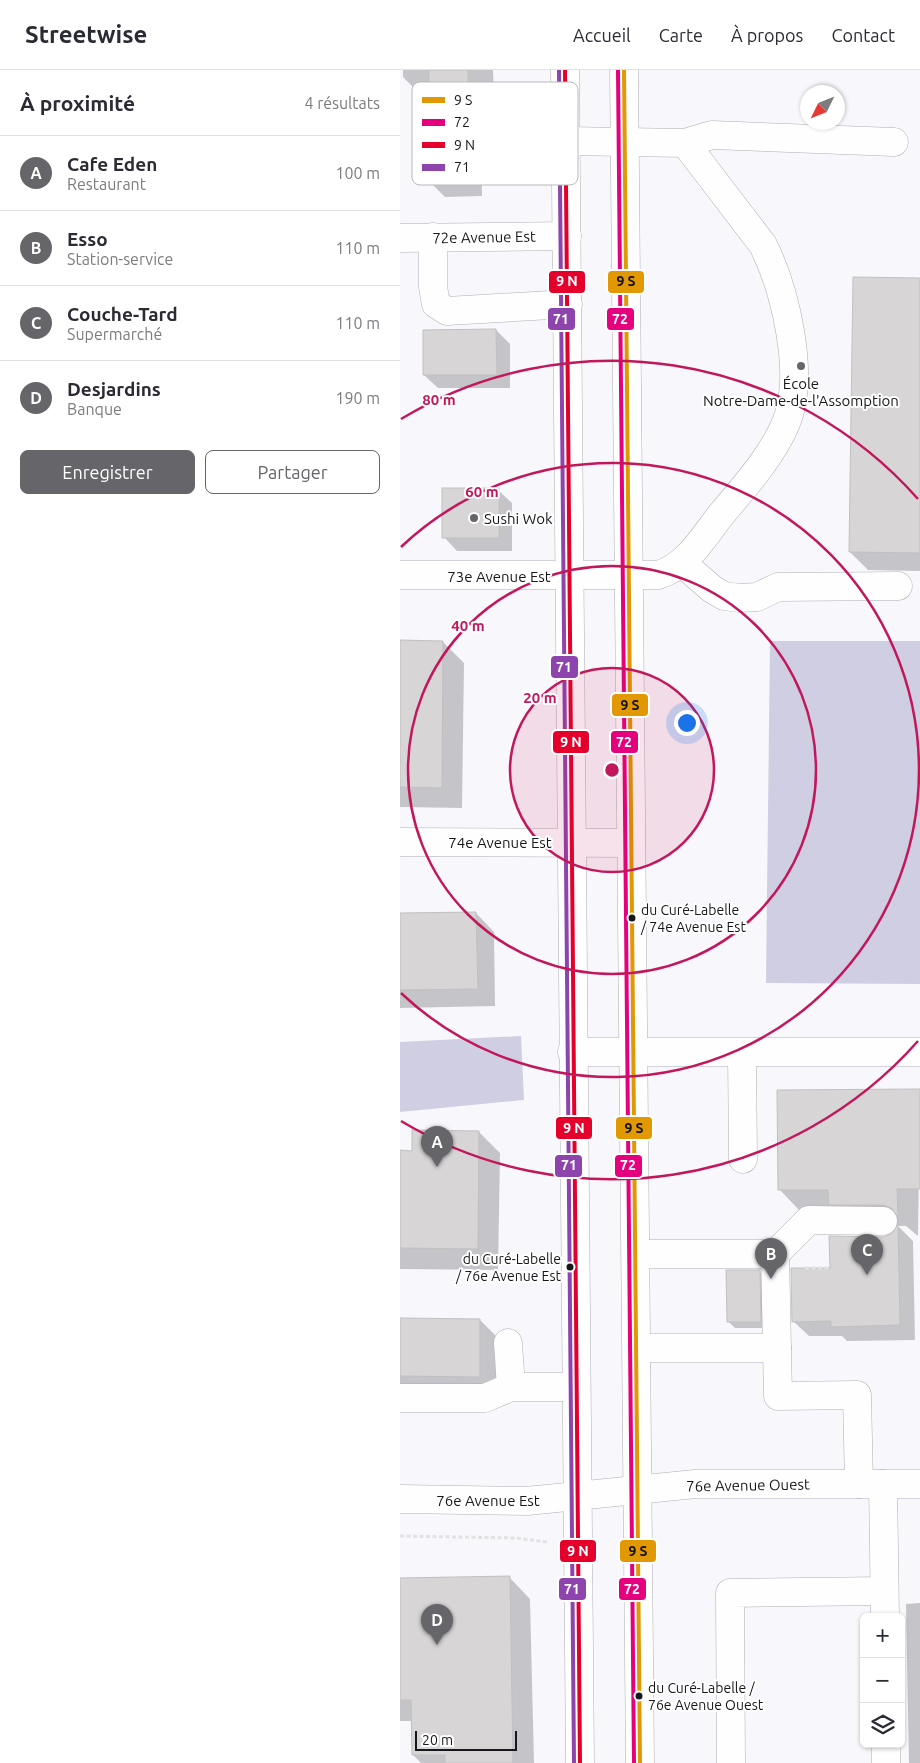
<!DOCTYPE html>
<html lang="fr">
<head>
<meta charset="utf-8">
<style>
  :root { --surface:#fff; --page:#f2f2f3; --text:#2b2b33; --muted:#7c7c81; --line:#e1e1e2; --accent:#65656a }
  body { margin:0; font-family:Ubuntu,sans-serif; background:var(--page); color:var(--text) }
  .controls { position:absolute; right:15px; bottom:15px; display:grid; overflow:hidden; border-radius:8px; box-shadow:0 1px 4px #0004 }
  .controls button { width:45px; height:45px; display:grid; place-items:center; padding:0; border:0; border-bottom:1px solid var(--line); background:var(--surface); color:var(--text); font:25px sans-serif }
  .compass { position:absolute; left:400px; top:15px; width:45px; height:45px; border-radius:50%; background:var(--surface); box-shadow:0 1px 4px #0004; rotate:227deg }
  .scale { position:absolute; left:15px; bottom:12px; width:102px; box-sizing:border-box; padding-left:5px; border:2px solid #17171b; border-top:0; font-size:14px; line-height:18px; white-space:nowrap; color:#17171b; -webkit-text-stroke:4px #fff; paint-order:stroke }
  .you { position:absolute; left:286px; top:652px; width:18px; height:18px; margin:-12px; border:4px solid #fff; border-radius:50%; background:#1a73e8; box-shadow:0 0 0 8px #1a73e833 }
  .badge { display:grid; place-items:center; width:32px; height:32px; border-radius:50%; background:var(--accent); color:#fff; font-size:16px; font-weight:700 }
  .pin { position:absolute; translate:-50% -41px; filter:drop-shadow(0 1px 2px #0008) }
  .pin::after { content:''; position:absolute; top:26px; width:18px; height:15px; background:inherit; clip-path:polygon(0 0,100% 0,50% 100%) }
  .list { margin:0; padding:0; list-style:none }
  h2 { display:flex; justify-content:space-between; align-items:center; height:65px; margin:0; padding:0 20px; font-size:21px }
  h2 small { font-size:16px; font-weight:400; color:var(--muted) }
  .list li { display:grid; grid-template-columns:32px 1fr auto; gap:15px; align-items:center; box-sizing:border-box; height:75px; padding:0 20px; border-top:1px solid var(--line) }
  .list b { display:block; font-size:19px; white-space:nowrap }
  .list p { margin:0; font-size:16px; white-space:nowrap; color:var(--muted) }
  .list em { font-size:16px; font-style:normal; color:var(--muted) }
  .actions { display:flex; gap:10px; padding:15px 20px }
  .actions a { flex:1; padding:11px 0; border:1px solid var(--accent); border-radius:8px; text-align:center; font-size:18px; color:var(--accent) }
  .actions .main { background:var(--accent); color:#fff }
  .icon { flex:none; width:28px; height:28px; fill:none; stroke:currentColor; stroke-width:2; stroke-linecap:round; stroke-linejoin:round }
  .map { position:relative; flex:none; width:520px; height:1693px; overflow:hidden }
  header { display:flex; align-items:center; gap:30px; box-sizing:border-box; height:70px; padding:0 25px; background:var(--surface); border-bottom:1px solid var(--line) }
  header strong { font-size:24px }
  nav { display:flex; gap:28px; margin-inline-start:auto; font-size:18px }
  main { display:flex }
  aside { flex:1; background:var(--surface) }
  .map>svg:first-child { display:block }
  .forest { fill:#d0cee3 }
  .shadow { fill:#0003 }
  .building { fill:#d8d5d7; stroke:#c2bfc1 }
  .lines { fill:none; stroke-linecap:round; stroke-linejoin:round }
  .minor-casing { stroke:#afaeb3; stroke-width:29 }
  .major-casing { stroke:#afaeb3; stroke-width:29 }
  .path { stroke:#e2e2e3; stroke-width:3; stroke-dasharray:4 2.5; stroke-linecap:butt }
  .minor { stroke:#fefeff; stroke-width:28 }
  .major { stroke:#fefeff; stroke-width:28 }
  .bus-1-casing { stroke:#fff; stroke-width:8 }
  .bus-2-casing { stroke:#fff; stroke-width:8 }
  .bus-3-casing { stroke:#fff; stroke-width:8 }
  .bus-4-casing { stroke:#fff; stroke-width:8 }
  .bus-1 { stroke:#e19803; stroke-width:4 }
  .bus-2 { stroke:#e5007d; stroke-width:4 }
  .bus-3 { stroke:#e4002b; stroke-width:4 }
  .bus-4 { stroke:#8e44ad; stroke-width:4 }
  .ring { fill:none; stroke:#c2185b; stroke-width:2.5 }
  .poi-dot { fill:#65656a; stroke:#fff; stroke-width:2 }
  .bus-dot { fill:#17171b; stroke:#fff; stroke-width:2 }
  .labels { text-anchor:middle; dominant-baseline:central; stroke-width:4; stroke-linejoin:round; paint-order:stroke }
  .bus-label { font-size:14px; fill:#17171b; stroke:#fff; text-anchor:start }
  .street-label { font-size:15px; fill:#17171b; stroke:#fff }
  .poi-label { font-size:15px; fill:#17171b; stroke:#fff }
  .key { fill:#fff; stroke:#b9b9bb; stroke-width:1 }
  .key-label { font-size:14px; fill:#17171b }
  .centre { fill:#c2185b; stroke:#fff; stroke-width:2.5 }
  .ring-label { font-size:15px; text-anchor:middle; font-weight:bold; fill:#c2185b; stroke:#fff; stroke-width:4; stroke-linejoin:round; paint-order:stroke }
  .line-badge { stroke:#fff; stroke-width:2 }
  .badge-label { font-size:14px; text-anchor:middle; font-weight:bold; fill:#fff }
  .pale-badge-label { font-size:14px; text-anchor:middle; font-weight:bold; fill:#111 }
</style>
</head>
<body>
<header>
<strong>Streetwise</strong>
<nav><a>Accueil</a><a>Carte</a><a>À propos</a><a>Contact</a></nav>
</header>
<main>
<aside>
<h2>À proximité<small>4 résultats</small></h2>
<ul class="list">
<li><span class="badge">A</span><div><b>Cafe Eden</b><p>Restaurant</p></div><em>100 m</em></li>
<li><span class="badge">B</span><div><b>Esso</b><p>Station-service</p></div><em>110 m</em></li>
<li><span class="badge">C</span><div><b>Couche-Tard</b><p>Supermarché</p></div><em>110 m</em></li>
<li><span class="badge">D</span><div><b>Desjardins</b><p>Banque</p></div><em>190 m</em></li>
</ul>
<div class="actions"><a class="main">Enregistrer</a><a>Partager</a></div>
</aside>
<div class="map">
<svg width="520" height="1693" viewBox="0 0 520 1693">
  <rect width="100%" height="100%" fill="#f7f7fc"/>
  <!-- forest -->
  <g class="forest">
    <polygon points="370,571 520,571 520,914 366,913"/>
    <polygon points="121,966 124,1030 0,1042 0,972"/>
  </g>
  <!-- shadow -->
  <g class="shadow">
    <polygon points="3,0 93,0 94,27 81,27 82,126 45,127 31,113 31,21 17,21 3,7"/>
    <polygon points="520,209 520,501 468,500 450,482"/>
    <polygon points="96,260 110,274 110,318 38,318 24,305"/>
    <polygon points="98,420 112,433 112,481 57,481 44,467"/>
    <polygon points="0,571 43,572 64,593 62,738 0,737"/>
    <polygon points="76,843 94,862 95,936 0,938 0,845"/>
    <polygon points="520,1021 518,1166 506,1156 451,1155 400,1141 379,1119"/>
    <polygon points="79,1062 100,1083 98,1200 0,1199 0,1082 13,1082"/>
    <polygon points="498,1156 513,1171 515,1270 447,1271 442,1266 409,1266 393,1251 431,1199 483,1168 492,1165"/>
    <polygon points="359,1201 366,1208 367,1258 335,1258 328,1251"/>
    <polygon points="0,1249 80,1250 98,1268 97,1324 0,1324"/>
    <polygon points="109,1507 130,1529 134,1693 21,1693 13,1685 13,1651 0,1651 0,1509"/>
    <polygon points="520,1533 520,1693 509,1693 506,1534"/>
  </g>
  <!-- building -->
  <g class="building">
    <polygon points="29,0 68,0 68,113 30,114"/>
    <polygon points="453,207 520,208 520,483 449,482"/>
    <polygon points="96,259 97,305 23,305 23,260"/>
    <rect x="42" y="418" width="57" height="50"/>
    <polygon points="0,570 43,571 42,718 0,717"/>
    <polygon points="76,842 78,919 0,920 0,843"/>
    <polygon points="520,1019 520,1119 497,1119 498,1147 491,1138 484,1135 429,1135 428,1120 378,1120 377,1020"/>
    <polygon points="12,1060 79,1061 78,1179 0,1178 0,1080 12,1081"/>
    <polygon points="498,1154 500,1255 431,1257 431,1251 392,1252 391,1198 430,1198 429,1166 483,1167 491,1164"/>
    <polygon points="326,1200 360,1200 361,1252 327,1252"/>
    <polygon points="0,1248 80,1249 80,1307 0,1306"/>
    <polygon points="110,1506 113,1693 45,1693 45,1685 12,1685 11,1630 0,1630 0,1508"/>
  </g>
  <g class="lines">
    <!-- minor casing -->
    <g class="minor-casing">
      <g id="minor">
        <polyline points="166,71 285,73 312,65 494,72"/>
        <polyline points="33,167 33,217 36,234 47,241 168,234"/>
        <polyline points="0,168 167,166"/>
        <polyline points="282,493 312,519 324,526 339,528 357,527 378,517 498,516"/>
        <path d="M0,505H258C286,497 303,468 320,446C344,417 371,388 386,353C406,305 385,219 363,175L285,73"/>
        <polyline points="0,772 231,773"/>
        <polyline points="172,982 520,982"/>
        <polyline points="342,983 343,1089"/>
        <polyline points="236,1184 375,1184 378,1326 457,1325 459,1414"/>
        <polyline points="375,1184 409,1150 483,1151"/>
        <polyline points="108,1273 111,1317"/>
        <polyline points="237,1278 377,1278"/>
        <polyline points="0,1328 85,1328 111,1317 176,1317"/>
        <polyline points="483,1414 485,1547"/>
        <polyline points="0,1429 127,1431 295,1414 520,1414"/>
        <polyline points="486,1674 486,1693"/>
        <polyline points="331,1693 330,1523 484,1521"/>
      </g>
    </g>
    <!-- major casing -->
    <g class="major-casing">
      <g id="major">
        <polyline points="165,0 180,1693"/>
        <polyline points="224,0 240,1693"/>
      </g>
    </g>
    <!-- path -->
    <g class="path">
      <polyline points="405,1198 430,1198"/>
      <polyline points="0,1466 116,1468 147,1472"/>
    </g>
    <!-- minor -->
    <use href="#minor" class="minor"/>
    <!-- major -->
    <use href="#major" class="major"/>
    <!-- bus-1 casing -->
    <g class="bus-1-casing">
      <polyline id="bus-1" points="224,0 240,1693"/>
    </g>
    <!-- bus-2 casing -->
    <g class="bus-2-casing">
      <polyline id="bus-2" points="218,0 234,1693"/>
    </g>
    <!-- bus-3 casing -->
    <g class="bus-3-casing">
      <polyline id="bus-3" points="165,0 180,1693"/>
    </g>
    <!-- bus-4 casing -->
    <g class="bus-4-casing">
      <polyline id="bus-4" points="159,0 174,1693"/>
    </g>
    <!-- bus-1 -->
    <use href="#bus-1" class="bus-1"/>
    <!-- bus-2 -->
    <use href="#bus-2" class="bus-2"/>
    <!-- bus-3 -->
    <use href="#bus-3" class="bus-3"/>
    <!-- bus-4 -->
    <use href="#bus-4" class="bus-4"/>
  </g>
  <!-- distance rings -->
  <circle cx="212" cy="700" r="102" fill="#c2185b" fill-opacity=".12"/>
  <g class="ring">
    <circle cx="212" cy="700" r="102"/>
    <circle cx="212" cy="700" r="204"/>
    <path d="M1 477A307 307 0 1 1 1 923"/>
    <path d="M518 971A409 409 0 0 1 1 1051M1 349A409 409 0 0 1 518 429"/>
  </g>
  <!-- markers -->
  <g class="poi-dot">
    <circle cx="401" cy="296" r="5"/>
    <circle cx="74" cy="448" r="5"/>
  </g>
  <g class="bus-dot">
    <circle cx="232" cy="848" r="4.5"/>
    <circle cx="170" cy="1197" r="4.5"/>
    <circle cx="239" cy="1626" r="4.5"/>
  </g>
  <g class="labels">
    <!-- bus labels -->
    <g class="bus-label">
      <text x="241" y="840">du Curé-Labelle<tspan x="241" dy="17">/ 74e Avenue Est</tspan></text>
      <text x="161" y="1189" text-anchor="end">du Curé-Labelle<tspan x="161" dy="17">/ 76e Avenue Est</tspan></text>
      <text x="248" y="1618">du Curé-Labelle /<tspan x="248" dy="17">76e Avenue Ouest</tspan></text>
    </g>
    <!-- street labels -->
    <g class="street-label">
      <text transform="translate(84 167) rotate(-1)">72e Avenue Est</text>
      <text x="99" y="506">73e Avenue Est</text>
      <text x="100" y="772">74e Avenue Est</text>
      <text transform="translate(348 1415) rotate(-1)">76e Avenue Ouest</text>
      <text x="88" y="1430">76e Avenue Est</text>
    </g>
    <!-- poi labels -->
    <g class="poi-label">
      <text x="401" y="313">École<tspan x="401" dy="17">Notre-Dame-de-l'Assomption</tspan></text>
      <text x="84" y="448" text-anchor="start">Sushi Wok</text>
    </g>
  </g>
  <!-- legend -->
  <rect x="12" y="12" width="166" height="103" rx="8" class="key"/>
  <rect x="22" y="27" width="23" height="6" fill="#e19803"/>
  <rect x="22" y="49" width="23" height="7" fill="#e5007d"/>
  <rect x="22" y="72" width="23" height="6" fill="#e4002b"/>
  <rect x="22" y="94" width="23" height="7" fill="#8e44ad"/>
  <g class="key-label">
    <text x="54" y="35">9 S</text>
    <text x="54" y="57">72</text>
    <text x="54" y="80">9 N</text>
    <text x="54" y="102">71</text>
  </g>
  <circle cx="212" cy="700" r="8" class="centre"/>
  <g class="ring-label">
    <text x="39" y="335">80 m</text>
    <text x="82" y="427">60 m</text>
    <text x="68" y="561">40 m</text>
    <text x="140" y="633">20 m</text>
  </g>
  <g class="line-badge">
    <rect x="148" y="200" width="38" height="24" rx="5" fill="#e4002b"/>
    <rect x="207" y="200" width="38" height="24" rx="5" fill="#e19803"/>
    <rect x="206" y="237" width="29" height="24" rx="5" fill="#e5007d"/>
    <rect x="147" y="237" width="29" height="24" rx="5" fill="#8e44ad"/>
    <rect x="150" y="585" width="29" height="24" rx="5" fill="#8e44ad"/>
    <rect x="211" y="623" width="38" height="24" rx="5" fill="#e19803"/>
    <rect x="210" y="660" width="29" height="24" rx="5" fill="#e5007d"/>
    <rect x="152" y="660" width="38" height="24" rx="5" fill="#e4002b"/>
    <rect x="155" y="1046" width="38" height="24" rx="5" fill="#e4002b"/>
    <rect x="215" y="1046" width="38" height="24" rx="5" fill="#e19803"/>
    <rect x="214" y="1084" width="29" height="24" rx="5" fill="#e5007d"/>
    <rect x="154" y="1084" width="29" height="24" rx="5" fill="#8e44ad"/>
    <rect x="159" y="1469" width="38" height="24" rx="5" fill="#e4002b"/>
    <rect x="219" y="1469" width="38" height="24" rx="5" fill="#e19803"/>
    <rect x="218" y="1507" width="29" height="24" rx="5" fill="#e5007d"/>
    <rect x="158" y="1507" width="29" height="24" rx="5" fill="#8e44ad"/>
  </g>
  <g class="badge-label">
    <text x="167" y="216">9 N</text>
    <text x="220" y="254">72</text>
    <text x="161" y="254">71</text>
    <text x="164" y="602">71</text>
    <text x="224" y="677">72</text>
    <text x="171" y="677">9 N</text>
    <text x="174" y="1063">9 N</text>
    <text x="228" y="1100">72</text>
    <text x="169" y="1100">71</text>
    <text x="178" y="1486">9 N</text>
    <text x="232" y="1524">72</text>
    <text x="172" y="1524">71</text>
  </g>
  <g class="pale-badge-label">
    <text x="226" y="216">9 S</text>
    <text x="230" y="640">9 S</text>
    <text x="234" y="1063">9 S</text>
    <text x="238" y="1486">9 S</text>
  </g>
</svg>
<div class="controls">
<button>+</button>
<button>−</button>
<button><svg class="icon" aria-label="layers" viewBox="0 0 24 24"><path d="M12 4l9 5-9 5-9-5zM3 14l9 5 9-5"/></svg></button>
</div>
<svg class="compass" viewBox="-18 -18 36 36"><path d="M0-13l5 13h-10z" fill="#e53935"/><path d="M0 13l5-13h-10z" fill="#7c7c81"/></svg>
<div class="scale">20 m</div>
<div class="you"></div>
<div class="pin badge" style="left:37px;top:1097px">A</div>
<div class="pin badge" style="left:371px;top:1209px">B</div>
<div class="pin badge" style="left:467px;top:1205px">C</div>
<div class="pin badge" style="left:37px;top:1575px">D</div>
</div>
</main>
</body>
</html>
